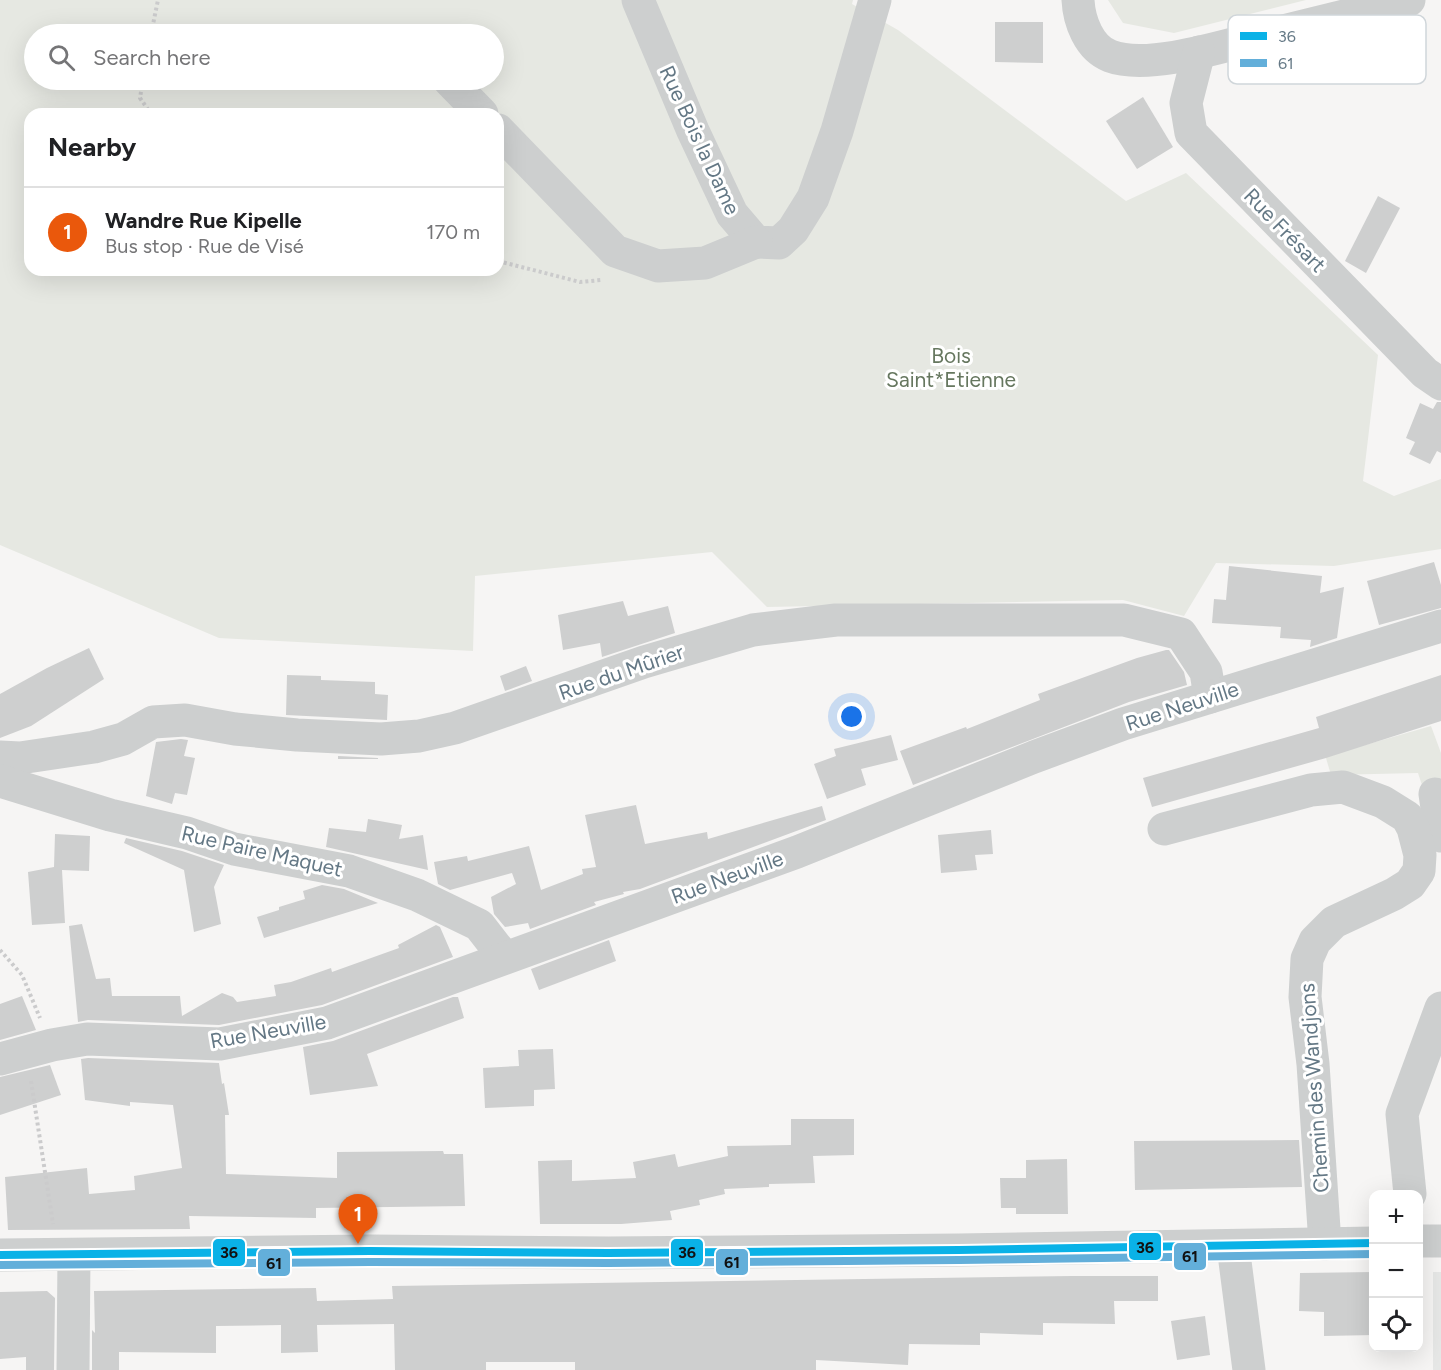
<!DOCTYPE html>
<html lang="en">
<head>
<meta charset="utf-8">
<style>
  :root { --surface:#fff; --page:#f6f6f6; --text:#202124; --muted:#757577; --line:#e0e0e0; --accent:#ea580c }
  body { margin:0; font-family:Figtree,sans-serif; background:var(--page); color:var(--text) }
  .controls { position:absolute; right:18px; bottom:18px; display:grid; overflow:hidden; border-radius:12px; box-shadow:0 6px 24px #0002 }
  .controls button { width:54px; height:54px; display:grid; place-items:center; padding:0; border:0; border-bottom:2px solid var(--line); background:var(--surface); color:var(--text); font:30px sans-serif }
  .you { position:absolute; left:852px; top:717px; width:21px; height:21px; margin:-15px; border:4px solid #fff; border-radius:50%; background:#1a73e8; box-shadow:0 0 0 9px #1a73e833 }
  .badge { display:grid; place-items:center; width:39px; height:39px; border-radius:50%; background:var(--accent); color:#fff; font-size:20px; font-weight:700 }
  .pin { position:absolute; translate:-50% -50px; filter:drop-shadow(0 2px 3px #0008) }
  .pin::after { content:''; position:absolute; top:32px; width:21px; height:18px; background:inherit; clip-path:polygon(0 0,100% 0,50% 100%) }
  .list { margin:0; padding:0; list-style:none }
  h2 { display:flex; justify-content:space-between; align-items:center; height:78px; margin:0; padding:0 24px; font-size:26px }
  h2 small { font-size:20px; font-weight:400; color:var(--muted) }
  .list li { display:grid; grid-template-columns:39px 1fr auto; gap:18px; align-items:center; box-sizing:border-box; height:90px; padding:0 24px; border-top:2px solid var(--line) }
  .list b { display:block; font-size:22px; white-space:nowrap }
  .list p { margin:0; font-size:20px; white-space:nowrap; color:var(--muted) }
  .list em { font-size:20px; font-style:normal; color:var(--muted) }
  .icon { flex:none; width:33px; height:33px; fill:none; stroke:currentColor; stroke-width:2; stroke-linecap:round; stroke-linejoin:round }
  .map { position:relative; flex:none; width:1441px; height:1370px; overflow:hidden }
  .search { position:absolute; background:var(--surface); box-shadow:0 6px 24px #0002; left:24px; top:24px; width:480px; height:66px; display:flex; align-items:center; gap:15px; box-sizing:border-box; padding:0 21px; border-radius:33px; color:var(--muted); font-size:22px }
  .panel { position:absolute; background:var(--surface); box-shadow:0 6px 24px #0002; left:24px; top:108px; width:480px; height:168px; border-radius:18px }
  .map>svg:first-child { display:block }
  .built { fill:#e6e7e6 }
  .green { fill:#e6e8e2; fill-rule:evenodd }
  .building { fill:#cecfcf }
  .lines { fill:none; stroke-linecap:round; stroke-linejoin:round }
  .path { stroke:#cbcbcc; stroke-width:4; stroke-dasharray:3 3; stroke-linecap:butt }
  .minor { stroke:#cdcfcf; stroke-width:33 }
  .bus-1-casing { stroke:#fff; stroke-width:12 }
  .bus-2-casing { stroke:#fff; stroke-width:12 }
  .bus-1 { stroke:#0ab2e7; stroke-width:8 }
  .bus-2 { stroke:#63afda; stroke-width:8 }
  .labels { text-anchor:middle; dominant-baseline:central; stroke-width:6; stroke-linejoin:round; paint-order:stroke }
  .street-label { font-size:21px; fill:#647885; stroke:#fff }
  .park-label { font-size:21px; fill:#66775f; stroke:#fff }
  .key { fill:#fff; stroke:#d0d6da; stroke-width:1.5 }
  .key-label { font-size:16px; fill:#647885 }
  .line-badge { stroke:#fff; stroke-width:2 }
  .pale-badge-label { font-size:16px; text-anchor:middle; font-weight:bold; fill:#111 }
</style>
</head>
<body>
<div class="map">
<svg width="1441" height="1370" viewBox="0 0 1441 1370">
  <rect width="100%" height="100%" fill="#f6f5f4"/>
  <!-- built -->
  <rect class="built" x="1433" y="1272" width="8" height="98"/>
  <!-- green -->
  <g class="green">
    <path d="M0,0H853L852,4L898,30L1126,201L1186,173L1378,355L1363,481L1394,496L1441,479V549L1334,566L1216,563L1184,616L1123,600L767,607L712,552L475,576L473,651L219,638L0,545ZM34,34H494V80H34ZM30,114H498V270H30Z"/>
    <polygon points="1108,0 1306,0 1174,33 1123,23"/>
    <polygon points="1431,726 1441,753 1441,801 1427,800 1418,773 1331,775 1326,758 1327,756"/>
  </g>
  <!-- building -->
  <g class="building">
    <polygon points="995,22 1043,22 1043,63 995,62"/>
    <polygon points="1143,97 1173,147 1137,169 1106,121"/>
    <polygon points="1378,196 1400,208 1366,273 1345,261"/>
    <polygon points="1437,402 1441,402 1441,453 1437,451 1430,464 1409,454 1415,442 1406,438 1420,403 1433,409"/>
    <polygon points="1434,562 1441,585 1441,608 1379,625 1367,581"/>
    <polygon points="1229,566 1322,576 1320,593 1344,587 1337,638 1310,647 1311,640 1280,638 1281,627 1212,623 1214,599 1226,600"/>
    <polygon points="623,601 628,616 668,606 675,633 602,657 600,643 563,650 558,615"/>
    <polygon points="89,648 104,679 31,726 0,738 0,694 47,668"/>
    <polygon points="1166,650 1169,650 1184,672 1187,685 1129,702 913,785 900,751 966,727 967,729 1040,700 1038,694 1137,658"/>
    <polygon points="526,666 532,681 505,691 500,676"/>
    <polygon points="287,675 321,676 321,680 375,682 375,694 388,695 387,720 286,715"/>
    <polygon points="1441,675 1441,721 1326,758 1152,807 1143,778 1319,728 1316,717"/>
    <polygon points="891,735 898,760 861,769 866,785 827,799 814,764 836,756 834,749"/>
    <polygon points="181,739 188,740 184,756 195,758 187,795 175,793 172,804 146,796 156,742"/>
    <polygon points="338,756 378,758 378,759 338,759"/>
    <polygon points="636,805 645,844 707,832 708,839 822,806 826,820 640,889 623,892 624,894 594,902 596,905 530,929 528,923 505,927 494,914 491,897 516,884 512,873 450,890 438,884 434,862 467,856 468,861 529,846 541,890 583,874 582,869 596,867 585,815"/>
    <polygon points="368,819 402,825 399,839 423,835 428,870 326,847 329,828 366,832"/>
    <polygon points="991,830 993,854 975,855 977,870 941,873 938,835"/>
    <polygon points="55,834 90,836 89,871 62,870 65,923 32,925 28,872 54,867"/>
    <polygon points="126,838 182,851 224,865 214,887 221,924 194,932 184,870 124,843"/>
    <polygon points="322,885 344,889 378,903 264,938 257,917 279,910 279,907 305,899 303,891"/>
    <polygon points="82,924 96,979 110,978 112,996 180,996 182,1016 222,993 233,997 237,1002 276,996 274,985 291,982 331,968 332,972 399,948 398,945 436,925 440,927 453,957 322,1005 219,1025 88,1020 78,1022 69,926"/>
    <polygon points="609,940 616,961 539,990 531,969"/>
    <polygon points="22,996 36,1030 0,1040 0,1004"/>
    <polygon points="453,997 458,997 464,1018 367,1054 378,1086 310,1095 303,1047 333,1041"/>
    <polygon points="553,1049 555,1089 534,1090 534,1106 485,1108 483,1068 519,1066 518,1050"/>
    <polygon points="88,1058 219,1063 222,1084 224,1083 229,1115 225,1115 226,1174 337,1178 337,1152 443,1151 444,1154 463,1154 465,1206 316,1208 316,1218 189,1216 190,1229 8,1230 5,1177 87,1168 89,1194 135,1190 134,1176 182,1168 173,1105 130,1102 130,1106 85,1100 81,1059"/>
    <polygon points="50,1065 61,1095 0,1115 0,1077"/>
    <polygon points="791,1119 854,1119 854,1155 813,1156 815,1183 769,1184 769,1187 724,1189 725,1194 699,1200 700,1205 670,1211 672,1220 621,1224 540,1224 538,1161 572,1160 572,1181 636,1178 633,1162 675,1154 678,1167 728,1156 727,1146 791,1145"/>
    <polygon points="1299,1140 1302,1187 1135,1190 1134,1141"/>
    <polygon points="1067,1159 1068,1214 1016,1214 1016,1208 1001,1208 1000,1178 1026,1178 1026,1160"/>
    <polygon points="1374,1272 1374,1335 1324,1336 1324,1312 1299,1311 1300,1273"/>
    <polygon points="1073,1276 1158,1276 1158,1301 1114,1301 1115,1324 1043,1323 1043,1335 980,1333 980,1345 909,1344 908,1365 816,1360 816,1370 575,1370 575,1362 486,1362 486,1370 395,1370 394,1324 317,1325 318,1352 281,1353 281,1325 216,1326 216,1353 119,1352 119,1370 92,1370 92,1330 95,1333 94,1291 316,1288 317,1301 393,1299 392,1286"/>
    <polygon points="47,1291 55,1298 54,1370 26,1370 26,1357 0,1359 0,1292"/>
    <polygon points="1205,1316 1210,1355 1177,1360 1171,1321"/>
  </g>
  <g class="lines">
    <!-- path -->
    <g class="path">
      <polyline points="151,34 158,0"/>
      <polyline points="143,80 140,98 151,114"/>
      <polyline points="498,261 580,282 601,280 602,278"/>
      <polyline points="0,950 22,975 40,1018"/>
      <polyline points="31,1081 53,1224"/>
    </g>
    <!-- minor -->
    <g class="minor">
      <polyline points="638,0 693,131 732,214 756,242 779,243 793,230 813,198 837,131 875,0"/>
      <path d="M1078,0C1079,21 1089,48 1110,56C1149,71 1230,44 1271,34C1317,23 1363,11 1409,0"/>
      <polyline points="1199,52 1186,103 1191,133 1425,373 1441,384"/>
      <polyline points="449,80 482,114"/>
      <polyline points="498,130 615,251 658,266 705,263 756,242"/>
      <polyline points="0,757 20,758 94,747 123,739 153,722 185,720 235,729 297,735 381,739 419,736 455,728 644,662 753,630 836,620 1124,620 1181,634 1206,672 1210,697"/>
      <polyline points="0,781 110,815 187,833 234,849 349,871 417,895 479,925 504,957"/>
      <polyline points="1435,794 1441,836"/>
      <polyline points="1164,829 1311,790 1343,787 1383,802 1407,817 1413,828 1420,855 1419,871 1410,884 1394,894 1334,922 1315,941 1307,959 1305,997 1313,1064 1325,1244"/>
      <polyline points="0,1059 52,1045 87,1039 220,1044 327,1023 797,852 1034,757 1123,724 1441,626"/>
      <polyline points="1410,1194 1402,1114 1441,1008"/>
      <polyline points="1418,1241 1441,1241"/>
      <polyline points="1233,1246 1249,1370"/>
      <polyline points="0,1255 370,1251 608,1253 959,1250 1374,1243"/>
      <polyline points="73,1370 74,1255"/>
    </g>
    <!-- bus-1 casing -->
    <g class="bus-1-casing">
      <polyline id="bus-1" points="0,1255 370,1251 608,1253 959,1250 1374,1243"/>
    </g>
    <!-- bus-2 casing -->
    <g class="bus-2-casing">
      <polyline id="bus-2" points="0,1265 370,1262 608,1263 959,1260 1374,1254"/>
    </g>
    <!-- bus-1 -->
    <use href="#bus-1" class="bus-1"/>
    <!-- bus-2 -->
    <use href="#bus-2" class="bus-2"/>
  </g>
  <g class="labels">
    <!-- street labels -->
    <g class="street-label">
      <text transform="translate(700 140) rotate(65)">Rue Bois la Dame</text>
      <text transform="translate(1285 230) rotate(46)">Rue Frésart</text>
      <text transform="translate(621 672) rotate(-19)">Rue du Mûrier</text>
      <text transform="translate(1182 706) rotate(-18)">Rue Neuville</text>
      <text transform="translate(262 851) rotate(13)">Rue Paire Maquet</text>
      <text transform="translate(727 877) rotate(-20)">Rue Neuville</text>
      <text transform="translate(268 1031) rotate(-10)">Rue Neuville</text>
      <text transform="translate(1314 1088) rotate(-94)">Chemin des Wandjons</text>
    </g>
    <!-- park labels -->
    <g class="park-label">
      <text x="951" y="355">Bois<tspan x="951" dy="24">Saint*Etienne</tspan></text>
    </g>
  </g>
  <!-- legend -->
  <rect x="1228" y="15" width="198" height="69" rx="9" class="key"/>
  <rect x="1240" y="32" width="27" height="8" fill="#0ab2e7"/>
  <rect x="1240" y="59" width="27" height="8" fill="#63afda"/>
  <g class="key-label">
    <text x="1278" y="42">36</text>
    <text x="1278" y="69">61</text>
  </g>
  <g class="line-badge">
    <rect x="1128" y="1232" width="34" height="29" rx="6" fill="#0ab2e7"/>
    <rect x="670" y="1238" width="34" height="29" rx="6" fill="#0ab2e7"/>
    <rect x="212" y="1238" width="34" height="29" rx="6" fill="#0ab2e7"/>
    <rect x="1173" y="1242" width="34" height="29" rx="6" fill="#63afda"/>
    <rect x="715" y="1248" width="34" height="28" rx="6" fill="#63afda"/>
    <rect x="257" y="1248" width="34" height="29" rx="6" fill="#63afda"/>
  </g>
  <g class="pale-badge-label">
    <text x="1145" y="1253">36</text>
    <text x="687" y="1258">36</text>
    <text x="229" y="1258">36</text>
    <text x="1190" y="1262">61</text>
    <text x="732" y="1268">61</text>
    <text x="274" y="1269">61</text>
  </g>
</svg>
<div class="controls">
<button>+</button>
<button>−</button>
<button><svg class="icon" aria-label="locate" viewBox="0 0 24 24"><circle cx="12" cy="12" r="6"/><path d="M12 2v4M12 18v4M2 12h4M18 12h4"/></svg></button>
</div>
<div class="you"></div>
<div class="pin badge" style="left:358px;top:1244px">1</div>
<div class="search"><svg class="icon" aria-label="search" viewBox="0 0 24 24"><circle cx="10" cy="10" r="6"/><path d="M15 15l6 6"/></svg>Search here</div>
<section class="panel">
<h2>Nearby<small></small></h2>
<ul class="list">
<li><span class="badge">1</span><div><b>Wandre Rue Kipelle</b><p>Bus stop · Rue de Visé</p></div><em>170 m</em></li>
</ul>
</section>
</div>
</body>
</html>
